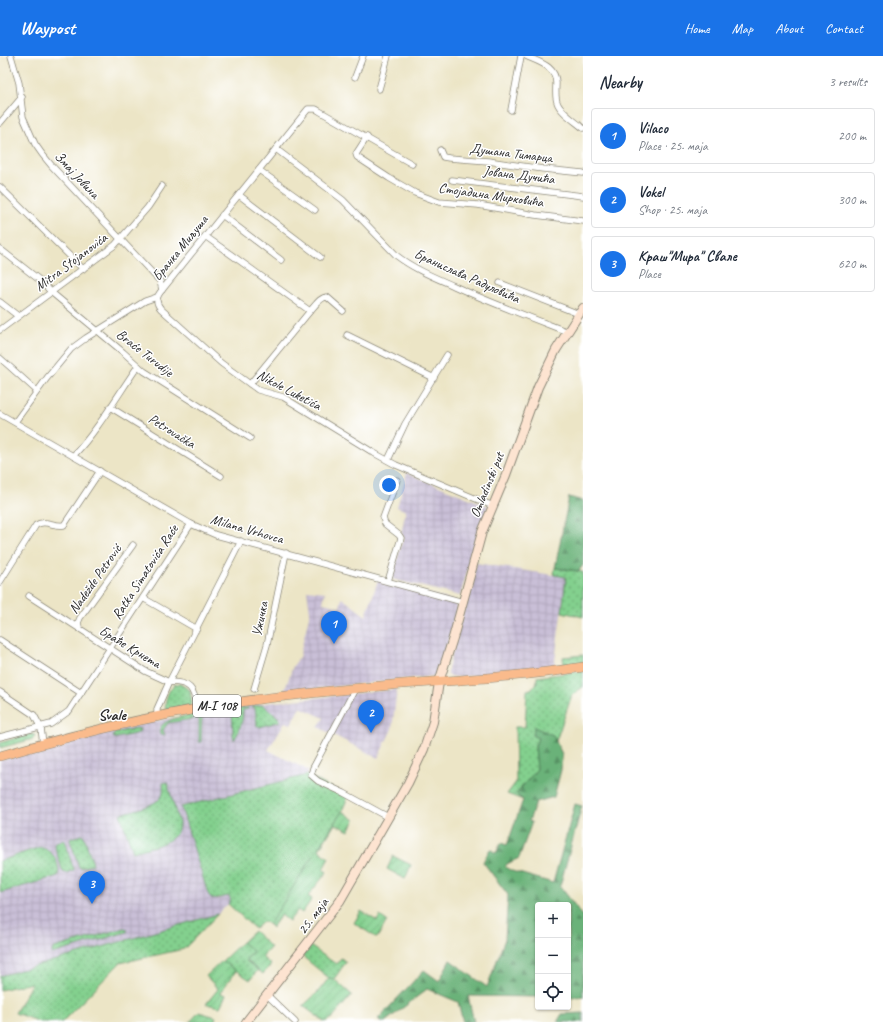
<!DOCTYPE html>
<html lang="en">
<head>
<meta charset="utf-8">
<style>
  :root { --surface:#fff; --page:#f6f6f7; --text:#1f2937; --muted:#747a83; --line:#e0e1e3; --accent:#1a73e8 }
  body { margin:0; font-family:Caveat,sans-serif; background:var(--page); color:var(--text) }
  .controls { position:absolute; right:12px; bottom:12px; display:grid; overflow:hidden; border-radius:4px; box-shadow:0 1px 3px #0004 }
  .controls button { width:36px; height:36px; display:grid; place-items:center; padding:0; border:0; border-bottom:1px solid var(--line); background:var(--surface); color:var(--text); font:20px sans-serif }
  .you { position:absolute; left:389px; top:429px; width:14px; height:14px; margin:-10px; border:3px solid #fff; border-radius:50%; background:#1a73e8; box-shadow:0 0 0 6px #1a73e833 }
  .badge { display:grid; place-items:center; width:26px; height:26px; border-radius:50%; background:var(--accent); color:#fff; font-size:13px; font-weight:700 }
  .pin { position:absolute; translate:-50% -33px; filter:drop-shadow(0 1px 2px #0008) }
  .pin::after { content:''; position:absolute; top:21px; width:14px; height:12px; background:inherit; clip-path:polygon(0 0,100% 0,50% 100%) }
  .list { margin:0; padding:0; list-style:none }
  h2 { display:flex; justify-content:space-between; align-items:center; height:52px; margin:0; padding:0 16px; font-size:17px }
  h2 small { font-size:13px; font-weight:400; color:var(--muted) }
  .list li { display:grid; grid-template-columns:26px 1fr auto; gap:12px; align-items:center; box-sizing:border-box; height:56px; margin:0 8px 8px; padding:0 8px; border:1px solid var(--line); border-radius:4px }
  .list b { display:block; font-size:15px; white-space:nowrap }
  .list p { margin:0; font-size:13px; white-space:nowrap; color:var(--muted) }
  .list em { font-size:13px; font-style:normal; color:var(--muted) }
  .icon { flex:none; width:22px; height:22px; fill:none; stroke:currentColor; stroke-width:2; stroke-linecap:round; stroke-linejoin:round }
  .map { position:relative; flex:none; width:583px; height:966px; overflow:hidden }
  header { display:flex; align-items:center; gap:24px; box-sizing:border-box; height:56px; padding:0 20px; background:var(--accent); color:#fff }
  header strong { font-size:19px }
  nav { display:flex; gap:22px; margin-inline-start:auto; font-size:14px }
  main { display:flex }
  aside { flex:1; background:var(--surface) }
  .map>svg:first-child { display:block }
  .industrial { fill:url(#industrial-grid) }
  .grass { fill:url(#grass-dots); stroke:#577e5c }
  .forest { fill:url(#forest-firs); stroke:#4a6e52 }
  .garden { fill:url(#garden-furrows); stroke:#577e5c }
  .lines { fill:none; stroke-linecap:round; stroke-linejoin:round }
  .street-casing { stroke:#8c8878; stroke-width:7 }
  .secondary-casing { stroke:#8c8878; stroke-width:10 }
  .primary-casing { stroke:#8c8878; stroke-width:10 }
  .street { stroke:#fff; stroke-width:5.5 }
  .secondary { stroke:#fde4d1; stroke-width:8 }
  .primary { stroke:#fabb8c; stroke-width:9 }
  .labels { text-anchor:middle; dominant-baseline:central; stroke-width:3; stroke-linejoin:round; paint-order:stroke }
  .shield { fill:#fff; stroke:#6b6b6b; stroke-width:1 }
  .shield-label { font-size:13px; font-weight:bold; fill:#2b2b2b }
  .street-label { font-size:14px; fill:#2b2b2b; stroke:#fff }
  .quarter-label { font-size:16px; font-weight:bold; fill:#2b2b2b; stroke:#fff }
</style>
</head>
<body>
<header>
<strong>Waypost</strong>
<nav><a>Home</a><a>Map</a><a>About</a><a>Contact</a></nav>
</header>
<main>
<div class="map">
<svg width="583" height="966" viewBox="0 0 583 966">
  <defs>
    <pattern id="industrial-grid" width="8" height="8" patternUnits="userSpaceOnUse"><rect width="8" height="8" fill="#c9bfd7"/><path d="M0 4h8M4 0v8" fill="none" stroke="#ada4b9"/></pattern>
    <pattern id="grass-dots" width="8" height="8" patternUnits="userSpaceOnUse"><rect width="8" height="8" fill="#83d08e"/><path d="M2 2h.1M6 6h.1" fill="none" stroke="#6ba974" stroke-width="1.8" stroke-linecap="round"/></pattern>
    <pattern id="forest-firs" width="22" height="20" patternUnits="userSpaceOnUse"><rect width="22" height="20" fill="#6ab279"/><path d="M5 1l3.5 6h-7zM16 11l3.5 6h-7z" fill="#579163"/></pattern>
    <pattern id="garden-furrows" width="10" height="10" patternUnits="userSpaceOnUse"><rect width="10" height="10" fill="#83d08e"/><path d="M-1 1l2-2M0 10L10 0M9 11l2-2" fill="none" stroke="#6ba974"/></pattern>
  </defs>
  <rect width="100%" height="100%" fill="#fff"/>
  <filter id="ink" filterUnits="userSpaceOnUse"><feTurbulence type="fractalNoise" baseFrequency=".025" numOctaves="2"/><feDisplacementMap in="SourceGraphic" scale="8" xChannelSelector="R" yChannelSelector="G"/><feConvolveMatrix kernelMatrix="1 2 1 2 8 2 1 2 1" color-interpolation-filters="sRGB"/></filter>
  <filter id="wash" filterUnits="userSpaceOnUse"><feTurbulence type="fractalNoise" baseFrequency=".012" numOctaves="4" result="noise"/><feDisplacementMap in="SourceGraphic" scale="16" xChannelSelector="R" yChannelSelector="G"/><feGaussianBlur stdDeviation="0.9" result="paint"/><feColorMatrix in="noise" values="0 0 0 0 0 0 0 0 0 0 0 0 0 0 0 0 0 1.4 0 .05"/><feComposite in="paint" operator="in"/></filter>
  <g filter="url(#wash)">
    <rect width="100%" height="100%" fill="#ece5c6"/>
    <!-- industrial -->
    <g class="industrial">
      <polygon points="407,417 488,450 483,462 460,540 392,523 403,482 403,480 401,477 406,455 397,451"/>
      <polygon points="476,507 566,521 554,612 457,621 451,620 448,618 448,613"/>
      <polygon points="378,524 450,544 456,548 458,553 440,614 435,620 284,636 293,610 299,602 310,556 307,534 325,536 323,547 340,551 342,542 366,560"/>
      <polygon points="397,633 392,673 378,702 318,671 324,662 300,651 291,668 285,666 268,694 309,715 307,719 181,751 217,843 228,840 232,844 218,858 0,920 0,837 58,820 40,791 0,805 0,704 101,677 160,664 247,649"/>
    </g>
    <!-- grass -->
    <g class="grass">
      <polygon points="555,512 583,516 583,561 562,556 566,521 554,519"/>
      <polygon points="583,599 583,608 564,611 563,601"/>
      <path d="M583,615V631L572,639L556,685L553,679L538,682L535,690L537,713L516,738L523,744L507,738L516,726L515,671H525L527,634C535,632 537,629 537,621Z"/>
      <path d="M175,628H180L190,634L192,648L190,650L170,654H166C163,647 169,632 175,628Z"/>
      <polygon points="263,649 279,662 280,665 260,671 257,670 255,652 253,652 253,650"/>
      <path d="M248,651V653L243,654C243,665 240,675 234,684L233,679L232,654Z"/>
      <path d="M202,657L203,659L208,658V659L202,660L201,686H199V662L168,667L163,674L165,679H160C155,661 191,660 202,657Z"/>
      <polygon points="137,672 140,673 139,677 117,682 114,682 113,680 115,677"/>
      <polygon points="29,678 35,679 33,683 0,692 0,687"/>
      <polygon points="307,719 348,741 342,755 269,869 264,865 255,873 228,848 231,844 229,840 212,843 208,838 181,751"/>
      <path d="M167,726L179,767C180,788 149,791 133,796L120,758C131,755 156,750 162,740C164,736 163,732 163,727Z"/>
      <polygon points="82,779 84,780 93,808 81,812 79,811 70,784 71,782"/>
      <polygon points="64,784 74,814 66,817 63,816 54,789 55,787"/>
      <path d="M40,791C45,793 49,794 52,798C57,803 60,814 58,820L0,837V805Z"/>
      <polygon points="218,858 184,893 120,907 62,966 40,966 15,957 32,927 0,934 0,920"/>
      <polygon points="124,872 127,873 127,876 52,898 52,894 54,892"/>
      <polygon points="242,886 253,895 246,905 258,914 250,924 222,905"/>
      <polygon points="310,890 336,908 341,902 346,906 334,923 330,923 302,900"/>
    </g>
    <!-- forest -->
    <g class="forest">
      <polygon points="569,441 583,445 583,509 579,515 555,512"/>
      <polygon points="534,671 553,679 562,698 561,714 554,741 536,746 529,765 532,766 519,802 507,808 505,811 512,815 553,827 575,748 582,750 560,830 583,860 583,941 568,941 568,849 538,849 538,941 468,940 474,966 463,966 458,946 427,933 385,966 381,966 378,963 424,914 439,925 450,904 487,931 505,883 508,839 483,806 490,793 496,797 501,787 507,789 523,744 516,738 537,713 535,690 538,682 533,680"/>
      <polygon points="583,957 583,966 557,966 562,958"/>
    </g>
    <!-- garden -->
    <g class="garden">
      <polygon points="342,755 355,764 349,775 335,768 319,794 329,802 323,813 327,816 308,840 312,843 302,857 298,854 289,865 281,859 272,872 269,869"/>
      <polygon points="393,800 411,809 405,823 387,813"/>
      <polygon points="361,855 377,865 380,860 387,865 377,882 354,867"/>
      <polygon points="254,875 271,891 262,901 271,909 263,918 246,904 253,895 242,886"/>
      <polygon points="222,905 236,915 220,937 226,939 220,951 206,948 218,933 206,920"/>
      <polygon points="329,922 334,923 352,939 332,962 325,966 303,950 317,937"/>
      <polygon points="199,956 216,961 214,966 190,966"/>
    </g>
  </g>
  <g filter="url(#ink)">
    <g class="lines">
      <!-- street casing -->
      <g class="street-casing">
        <g id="street">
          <polyline points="11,0 19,27 23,61 35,88 42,98 51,109 155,220 160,225 162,234"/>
          <path d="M526,0C539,6 556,10 556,27C556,33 555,40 557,46C560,56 575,65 583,72"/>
          <polyline points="355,21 363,0"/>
          <polyline points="379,33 388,0"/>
          <polyline points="511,54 521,0"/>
          <polyline points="0,67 22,41"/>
          <polyline points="367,81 356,98 357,101 389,122 415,137 439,146 478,149 535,159 583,165"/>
          <path d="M276,93L343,144L397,200C414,213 434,221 454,230C491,247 529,261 568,276"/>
          <polyline points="440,94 443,101 449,102 488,105 543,113 583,117"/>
          <path d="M412,108L321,56L316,53H308L162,234C156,241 155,246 161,253L221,307L258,334L283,341L374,397L396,409L493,450"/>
          <polyline points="259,114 315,154"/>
          <polyline points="452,124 583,140"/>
          <polyline points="0,131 83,213"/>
          <polyline points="239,139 320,201"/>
          <polyline points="222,159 281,204"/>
          <polyline points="205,180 310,255"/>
          <polyline points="0,193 42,226 51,236 123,296 144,315 250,382"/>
          <polyline points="500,227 579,258"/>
          <polyline points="0,246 18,260"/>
          <polyline points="0,274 115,189 148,151 162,130"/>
          <polyline points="347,279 434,322"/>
          <polyline points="0,302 37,335"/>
          <path d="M250,328L310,255C315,250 320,241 327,241L343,255"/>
          <polyline points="110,351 221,420"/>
          <polyline points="0,358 191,468 216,479 463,546"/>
          <polyline points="15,366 47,322 71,293 86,282 145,245 157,241"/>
          <path d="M73,400C98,374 117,340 138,310"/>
          <polyline points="388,404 405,368 447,299"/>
          <polyline points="388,525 401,482 399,479 385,468 383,462 397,424"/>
          <path d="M0,526L36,469C45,463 54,471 64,469L100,415"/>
          <polyline points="29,540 145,615 169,626 241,485"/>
          <polyline points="143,542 197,573"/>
          <polyline points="79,571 78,567 80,562 133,489"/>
          <polyline points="0,584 81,637"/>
          <polyline points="254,633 267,589 286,497"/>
          <polyline points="355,633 313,712 311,719 318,725 344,737 388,761"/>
          <polyline points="0,636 34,659 41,672 43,688"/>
          <path d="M157,661V653L169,626C192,626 193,633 198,653"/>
          <polyline points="0,681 51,668 69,655 191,468"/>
          <polyline points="267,939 295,966"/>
        </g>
      </g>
      <!-- secondary casing -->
      <g class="secondary-casing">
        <polyline id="secondary" points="246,966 340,845 408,727 424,693 433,666 439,626 453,582 482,476 506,419 538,331 556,294 583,252"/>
      </g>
      <!-- primary casing -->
      <g class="primary-casing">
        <path id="primary" d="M0,700C96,672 195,649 295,639C327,635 359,632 391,629C455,624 520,621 583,611"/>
      </g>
      <!-- street -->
      <use href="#street" class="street"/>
      <!-- secondary -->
      <use href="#secondary" class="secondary"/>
      <!-- primary -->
      <use href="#primary" class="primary"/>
    </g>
  </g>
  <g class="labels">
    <!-- shield labels -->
    <rect class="shield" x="193" y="639" width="48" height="22" rx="3"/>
    <g class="shield-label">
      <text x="217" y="650">M-I 108</text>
    </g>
    <!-- street labels -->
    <g class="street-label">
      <text transform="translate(511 97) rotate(7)">Душана Тимарца</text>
      <text transform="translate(77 119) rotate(47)">Змај Јовина</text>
      <text transform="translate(519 119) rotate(7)">Јована Дучића</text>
      <text transform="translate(491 139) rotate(8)">Стојадина Мирковића</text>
      <text transform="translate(180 192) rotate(-51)">Бранка Миљуша</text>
      <text transform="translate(71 206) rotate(-37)">Mitra Stojanovića</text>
      <text transform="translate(467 220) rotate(24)">Бранислава Радуловића</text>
      <text transform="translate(145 297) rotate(38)">Braće Turudije</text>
      <text transform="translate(289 334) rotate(28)">Nikole Luketića</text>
      <text transform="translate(172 375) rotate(32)">Petrovačka</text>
      <text transform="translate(487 429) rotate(-68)">Omladinski put</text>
      <text transform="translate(247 473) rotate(16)">Milana Vrhovca</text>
      <text transform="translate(145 516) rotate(-57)">Ratka Simatovića Raće</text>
      <text transform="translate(95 523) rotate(-55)">Nadežde Petrović</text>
      <text transform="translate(260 563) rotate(-78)">Ужичка</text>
      <text transform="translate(130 591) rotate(31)">Браће Крнета</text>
      <text transform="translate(313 860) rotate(-53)">25. маја</text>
    </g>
    <!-- quarter labels -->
    <g class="quarter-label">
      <text x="112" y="659">Svale</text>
    </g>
  </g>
</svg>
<div class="controls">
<button>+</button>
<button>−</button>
<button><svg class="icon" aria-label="locate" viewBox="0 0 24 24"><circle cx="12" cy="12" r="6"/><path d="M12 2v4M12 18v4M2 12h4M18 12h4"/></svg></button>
</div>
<div class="you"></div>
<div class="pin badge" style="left:334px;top:588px">1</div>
<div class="pin badge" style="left:371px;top:677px">2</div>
<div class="pin badge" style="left:92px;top:848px">3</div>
</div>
<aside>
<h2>Nearby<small>3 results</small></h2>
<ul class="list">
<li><span class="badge">1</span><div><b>Vilaco</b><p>Place · 25. маја</p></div><em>200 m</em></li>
<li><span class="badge">2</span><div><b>Vokel</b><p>Shop · 25. маја</p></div><em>300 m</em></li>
<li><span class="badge">3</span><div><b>Краш&quot;Мира&quot; Свале</b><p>Place</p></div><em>620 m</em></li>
</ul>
</aside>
</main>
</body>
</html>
